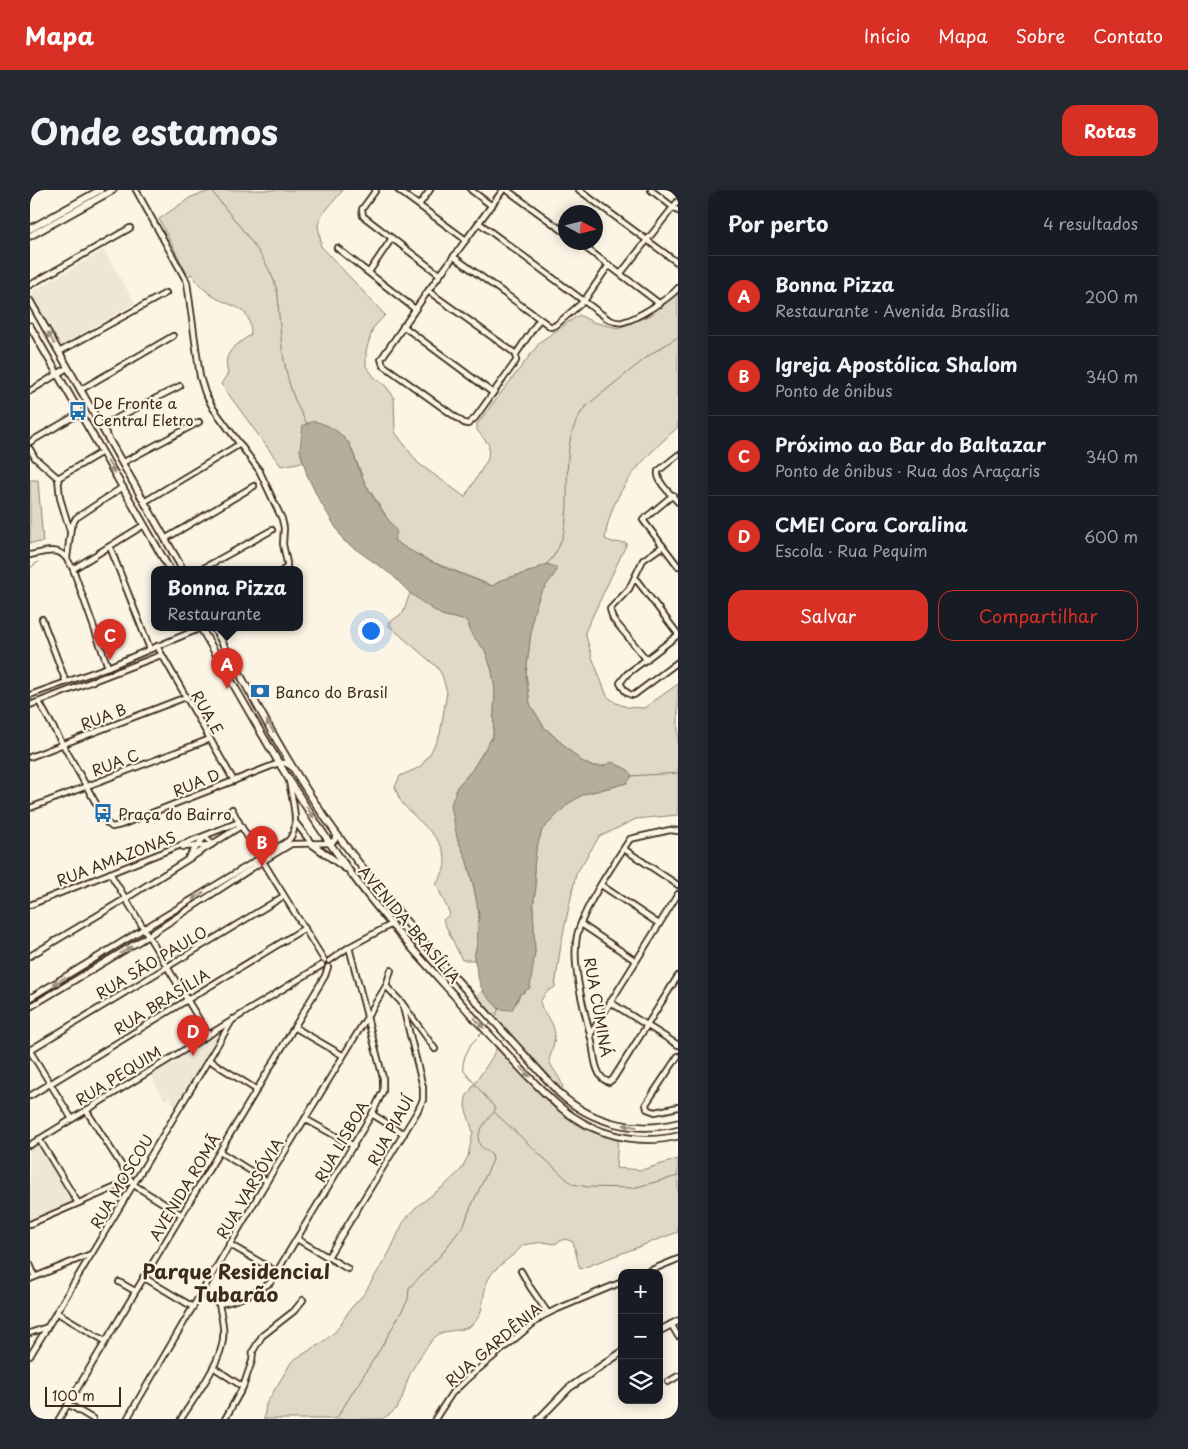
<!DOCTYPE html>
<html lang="pt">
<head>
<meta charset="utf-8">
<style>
  :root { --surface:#171b24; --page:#242831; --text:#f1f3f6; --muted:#9ea1a6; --line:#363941; --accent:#d93025 }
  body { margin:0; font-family:"Playpen Sans",sans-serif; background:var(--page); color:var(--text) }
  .controls { position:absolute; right:15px; bottom:15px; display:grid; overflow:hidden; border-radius:10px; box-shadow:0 2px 12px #0003 }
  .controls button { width:45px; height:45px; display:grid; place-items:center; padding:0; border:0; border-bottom:1px solid var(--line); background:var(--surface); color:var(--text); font:25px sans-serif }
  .compass { position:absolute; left:528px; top:15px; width:45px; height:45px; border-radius:50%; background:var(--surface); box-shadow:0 2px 12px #0003; rotate:97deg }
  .scale { position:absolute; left:15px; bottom:12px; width:76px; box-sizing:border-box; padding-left:5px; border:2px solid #3b2a1e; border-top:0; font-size:14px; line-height:18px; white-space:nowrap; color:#3b2a1e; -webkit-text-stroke:4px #fcf5e5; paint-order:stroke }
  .you { position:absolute; left:340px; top:440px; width:18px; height:18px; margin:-12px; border:4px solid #fff; border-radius:50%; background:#1a73e8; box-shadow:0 0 0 8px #1a73e833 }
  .badge { display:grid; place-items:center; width:32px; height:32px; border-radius:50%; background:var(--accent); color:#fff; font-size:16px; font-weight:700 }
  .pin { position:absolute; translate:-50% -41px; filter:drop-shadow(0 1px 2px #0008) }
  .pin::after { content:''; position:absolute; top:26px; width:18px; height:15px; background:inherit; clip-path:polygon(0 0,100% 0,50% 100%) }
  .popup { position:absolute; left:121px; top:376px; width:152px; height:65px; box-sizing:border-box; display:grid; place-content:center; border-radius:10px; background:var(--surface); filter:drop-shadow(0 1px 4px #0005); font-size:16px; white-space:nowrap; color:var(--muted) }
  .popup b { font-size:19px; color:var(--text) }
  .popup::after { content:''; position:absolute; left:50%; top:100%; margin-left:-10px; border:10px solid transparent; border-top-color:var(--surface) }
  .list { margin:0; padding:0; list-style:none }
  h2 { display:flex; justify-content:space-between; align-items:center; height:65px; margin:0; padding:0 20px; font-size:21px }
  h2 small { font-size:16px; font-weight:400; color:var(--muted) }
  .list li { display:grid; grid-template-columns:32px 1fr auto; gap:15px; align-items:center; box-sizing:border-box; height:80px; padding:0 20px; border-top:1px solid var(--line) }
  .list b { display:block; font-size:19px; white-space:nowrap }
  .list p { margin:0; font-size:16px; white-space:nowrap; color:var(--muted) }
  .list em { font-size:16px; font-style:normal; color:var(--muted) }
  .actions { display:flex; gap:10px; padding:15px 20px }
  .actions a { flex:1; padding:11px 0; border:1px solid var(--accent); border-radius:15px; text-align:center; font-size:18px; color:var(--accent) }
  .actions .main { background:var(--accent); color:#fff }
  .icon { flex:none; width:28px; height:28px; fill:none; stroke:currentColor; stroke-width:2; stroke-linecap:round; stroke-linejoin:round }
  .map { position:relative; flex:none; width:648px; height:1229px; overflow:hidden; border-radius:15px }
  header { display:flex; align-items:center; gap:30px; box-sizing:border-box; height:70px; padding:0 25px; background:var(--accent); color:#fff }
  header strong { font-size:24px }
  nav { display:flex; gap:28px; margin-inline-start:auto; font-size:18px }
  .intro { display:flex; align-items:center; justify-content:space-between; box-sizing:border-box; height:120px; padding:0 30px }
  h1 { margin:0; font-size:35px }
  .button { padding:12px 22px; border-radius:15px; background:var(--accent); color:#fff; font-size:18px; font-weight:700 }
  main { display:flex; gap:30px; padding:0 30px }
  aside { flex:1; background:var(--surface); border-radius:15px; box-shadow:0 2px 12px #0003 }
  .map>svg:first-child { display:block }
  .built { fill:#eee6d6 }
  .green { fill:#e0d8c8; stroke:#8e8173 }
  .water { fill:#b7ad9e; stroke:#85796b }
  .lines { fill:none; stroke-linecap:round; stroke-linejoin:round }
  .stream { stroke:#85796b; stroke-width:1 }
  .minor-casing { stroke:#3b2a1e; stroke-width:8 }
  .tertiary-casing { stroke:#3b2a1e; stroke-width:9 }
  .minor { stroke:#fcf5e5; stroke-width:4.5 }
  .tertiary { stroke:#fcf5e5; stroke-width:5.5 }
  .oneway { fill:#9c9082 }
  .labels { text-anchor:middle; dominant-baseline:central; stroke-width:4.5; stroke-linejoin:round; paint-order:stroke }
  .poi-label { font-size:15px; fill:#3b2a1e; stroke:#fcf5e5; text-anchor:start }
  .street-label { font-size:15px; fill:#3b2a1e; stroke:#fcf5e5 }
  .district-label { font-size:20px; font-weight:bold; fill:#3b2a1e; stroke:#fcf5e5 }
</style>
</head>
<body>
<header>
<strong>Mapa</strong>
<nav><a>Início</a><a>Mapa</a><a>Sobre</a><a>Contato</a></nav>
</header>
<div class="intro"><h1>Onde estamos</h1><a class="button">Rotas</a></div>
<main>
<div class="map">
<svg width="648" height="1229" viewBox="0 0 648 1229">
  <rect width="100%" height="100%" fill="#fcf5e5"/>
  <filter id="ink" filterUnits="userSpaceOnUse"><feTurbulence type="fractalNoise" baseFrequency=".02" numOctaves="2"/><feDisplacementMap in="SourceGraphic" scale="10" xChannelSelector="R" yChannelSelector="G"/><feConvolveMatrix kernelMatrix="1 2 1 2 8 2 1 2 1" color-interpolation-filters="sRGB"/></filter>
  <g filter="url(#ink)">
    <!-- built -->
    <g class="built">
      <polygon points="74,60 105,113 30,156 0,103"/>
      <polygon points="184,844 187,848 145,917 140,907 134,910 120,883"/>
      <polygon points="8,954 44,1011 0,1030 0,959"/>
    </g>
    <!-- green -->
    <g class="green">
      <path d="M184,0H313L292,25L288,35L291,53L290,55L355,125L343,138L336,161V176L345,188L355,195L364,207L365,242L388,273L435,307L458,269L459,255L447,240V234L511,151L549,125L563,132L588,138L621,125L648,103V237C613,269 581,300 575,349L582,352L597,353L555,442L562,467L577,506L586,513L597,517L614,518L648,494V625L606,629L569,647L546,684L531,754L525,797L516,802L510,812C512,820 515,823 520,830C529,843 523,857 519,870C524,884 532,886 533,901L446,806L453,801L469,819L486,814L490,804L495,802L505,762L503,717L506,697L504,677L506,660L512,640L539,613L554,604L587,596L598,580L590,576H561L550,570L514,537L500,514L496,484L503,425L510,404L526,382L517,374L502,381L471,390L463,396L400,371L377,359L364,350L355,324L335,293L319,252L270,260L273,272L251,276L191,194L198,183C191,161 207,156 221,144C220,119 210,119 190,110C179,105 168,95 162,84L158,86L129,29L161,7Z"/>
      <polygon points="0,290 8,290 13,352 0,353"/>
      <path d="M380,403L412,425L437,431L442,445L455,460L462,481L465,500L463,546L442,580L427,597V648L436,668L444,698L449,724L447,754L444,770H432L413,730L420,724L406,694C433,659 393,638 373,614C369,610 367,602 365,597L370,586L390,577L400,564L410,544L417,502L412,485L407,477L357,434L373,423Z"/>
      <path d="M467,857L523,917L555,939L588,949L586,978L612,980L648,969V1042L550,1079C547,1070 546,1061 543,1052L535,1049L524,1054L513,1052L493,1055C483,1068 465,1075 458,1090C451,1105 456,1121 444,1133C433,1144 416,1137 405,1147C398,1154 381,1179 378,1189C374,1199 373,1212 365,1220C361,1224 356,1226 352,1229H234L236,1214L262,1171L293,1152L306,1141L321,1118L334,1104L359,1063L373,1033L385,1018L415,995L431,980L438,966L443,942L435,917L436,907L461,869Z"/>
    </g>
    <!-- water -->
    <path class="water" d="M284,231C324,242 320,263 335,293C344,311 356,326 367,342L364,350C394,372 429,383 463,396L471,390L502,381L517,374L526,377V382L510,404L503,425L496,484L500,514L514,537L550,570L561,576L571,577L582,572L598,580L602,586L597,593L554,604L539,613L512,640L506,660L504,677L506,697L503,717L505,762L500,798L490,804L482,820L469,819L455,804L450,795L444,767L447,754L449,724L444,698L436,668L427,648L421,615L427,597L442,580L463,546L465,500L462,481L455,460L442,445L437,431L412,425L396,415L380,403L362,385L314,351L288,308L277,285L270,260L273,235Z"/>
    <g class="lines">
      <!-- stream -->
      <g class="stream">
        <path d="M181,0C202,29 243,70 248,106C249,112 248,119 249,125C252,164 256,201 278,235"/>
        <polyline points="184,3 187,0"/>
        <path d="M517,374C557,334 518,260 556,216L621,164L648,147"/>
        <polyline points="0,378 8,372"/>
        <polyline points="600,586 648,583"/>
        <polyline points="465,828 469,818"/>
        <polyline points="457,838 462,831"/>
        <polyline points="454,841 441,854 435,866 433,874 434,881 465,918 464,922 542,994 558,997 603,998 648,986"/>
        <path d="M306,1229L352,1156L378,1110L379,1098L411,1065L435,1033L439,1021L463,970L462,965C459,962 452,959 450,955C444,943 457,931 463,923"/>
      </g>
      <!-- minor casing -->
      <g class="minor-casing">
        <g id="minor">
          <polyline points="106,0 157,92 170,187 175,203 183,218 229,280 252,329 254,338 253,354 257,373 257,377 253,380"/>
          <polyline points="346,0 332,19 333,26 410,85"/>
          <polyline points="368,0 436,50"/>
          <polyline points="441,0 462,16"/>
          <polyline points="477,0 536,43"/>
          <polyline points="549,0 648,73"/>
          <polyline points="621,0 648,21"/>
          <polyline points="389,15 400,0"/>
          <path d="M449,33L578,129C583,131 588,134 593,132C606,129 639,109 648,98"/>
          <polyline points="548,52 630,114"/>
          <polyline points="307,58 385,119"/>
          <polyline points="424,67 521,137 526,135 554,111 579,75"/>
          <polyline points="339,82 362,48"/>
          <polyline points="591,83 648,11"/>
          <polyline points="0,95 100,38"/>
          <polyline points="398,101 486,164 486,171 445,228 438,234 434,233 353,175 351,169 398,101 473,0"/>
          <polyline points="373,136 463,203"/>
          <polyline points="29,162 136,103"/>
          <polyline points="486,164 509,130"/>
          <polyline points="50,200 143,146"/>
          <polyline points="0,201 37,178"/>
          <polyline points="71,236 150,196"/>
          <polyline points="0,252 50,223"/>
          <polyline points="0,259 5,268 28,288 30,308 40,341"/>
          <path d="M648,265L628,281C626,292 641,304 648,312"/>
          <polyline points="92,273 169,232"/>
          <polyline points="28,288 72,262"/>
          <polyline points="643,305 613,330 648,376"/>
          <polyline points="114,312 210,254"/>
          <polyline points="135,349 224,296"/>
          <polyline points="80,357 120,459"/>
          <path d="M0,365C25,360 31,356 43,379L78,477"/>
          <polyline points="37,368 41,337 46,328 93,297"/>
          <polyline points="43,379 114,335"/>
          <polyline points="170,380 242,340"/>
          <polyline points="605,388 648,444"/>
          <polyline points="12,429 36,492"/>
          <path d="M648,445L597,484L590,493C594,499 596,505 604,505L648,472"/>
          <polyline points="127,456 204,591"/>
          <polyline points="617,470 583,429 580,419 599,399 613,370 633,356"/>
          <polyline points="0,505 78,477 171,438"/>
          <polyline points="9,512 77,633 82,637 91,635 249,573 255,573 262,577"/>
          <polyline points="0,515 131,465"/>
          <polyline points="0,567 156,507"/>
          <polyline points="0,618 180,549"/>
          <polyline points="202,619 211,636 294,770"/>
          <polyline points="266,633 282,654"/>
          <path d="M648,641L640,640L600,649C584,673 553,718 547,746C541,777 555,822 562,852C564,864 565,889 579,892L583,889L648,786"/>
          <polyline points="153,657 181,655 179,650 175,646 158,668"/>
          <polyline points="594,659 648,695"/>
          <polyline points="80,683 178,844"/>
          <polyline points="571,695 629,734"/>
          <polyline points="0,715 209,632"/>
          <polyline points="551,734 606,771"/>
          <polyline points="0,766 95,709 211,636"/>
          <polyline points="299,771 319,757 362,734"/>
          <polyline points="356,796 372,813 405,859"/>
          <path d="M0,808L258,651C272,637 261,607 259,590"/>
          <polyline points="580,812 648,855"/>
          <polyline points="0,817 118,746 233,671 261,654 300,653 305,650 305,643"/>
          <polyline points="264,837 312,865"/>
          <polyline points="560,845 648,704"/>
          <polyline points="0,860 254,706"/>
          <polyline points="0,861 42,929"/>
          <polyline points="648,866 616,914 617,919 625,922 648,917"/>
          <polyline points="179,870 227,900"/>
          <polyline points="0,906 275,738"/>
          <polyline points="56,920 104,995 152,1025"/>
          <polyline points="342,924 374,944"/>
          <polyline points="275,929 324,956"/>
          <polyline points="9,949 48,1013"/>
          <polyline points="0,955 292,775"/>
          <polyline points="190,962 237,991"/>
          <polyline points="0,1034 100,991"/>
          <polyline points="267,1049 318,1079"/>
          <polyline points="199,1054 247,1082"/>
          <polyline points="298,1067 387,922 393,910 393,897 372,813"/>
          <polyline points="0,1074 5,1086"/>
          <polyline points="491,1081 500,1097 518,1123"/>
          <polyline points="614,1083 648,1069"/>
          <polyline points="113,1087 163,1117"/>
          <polyline points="0,1089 61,1064"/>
          <polyline points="89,1092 105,1101"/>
          <path d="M189,1114C208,1111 224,1104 240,1093L342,924L353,901V888L319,757"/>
          <polyline points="26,1122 75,1151"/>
          <polyline points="641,1134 648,1146"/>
          <polyline points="0,1143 17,1137"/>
          <polyline points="0,1166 203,829"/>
          <polyline points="183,1177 213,1197"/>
          <polyline points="638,1192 648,1186"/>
          <polyline points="38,1214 63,1229"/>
          <polyline points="29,1229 295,786 298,777"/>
          <polyline points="97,1229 237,991 356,796 361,780"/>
          <path d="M151,1229C164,1208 191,1173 193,1149C195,1137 191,1126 189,1114L171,1102"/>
          <polyline points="195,1229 213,1197 222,1171 223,1161 232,1146 264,1121 273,1110"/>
          <polyline points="405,1229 422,1203 439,1187 511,1127 525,1120 592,1092"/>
        </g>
      </g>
      <!-- tertiary casing -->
      <g class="tertiary-casing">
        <g id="tertiary">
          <polyline points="0,39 70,0"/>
          <polyline points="0,46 83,0"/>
          <polyline points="0,111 153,380"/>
          <polyline points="0,136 140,380"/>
          <path d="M171,438C218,519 263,603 318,679C356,732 402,780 445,829C462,847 479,866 496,884C513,901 529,919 550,931C578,948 616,954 648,946"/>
          <path d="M184,438C223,506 259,579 306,643C374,735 453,819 530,904C562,933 606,944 648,933"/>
          <polyline points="282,654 315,678"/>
          <polyline points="629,1141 648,1131"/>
          <polyline points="509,1229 539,1198 592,1162"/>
        </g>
      </g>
      <!-- minor -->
      <use href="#minor" class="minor"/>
      <!-- tertiary -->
      <use href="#tertiary" class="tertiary"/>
    </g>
    <!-- one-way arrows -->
    <defs><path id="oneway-solid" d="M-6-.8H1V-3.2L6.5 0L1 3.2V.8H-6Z" transform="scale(1.25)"/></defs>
    <g class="oneway">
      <use href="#oneway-solid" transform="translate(21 148) rotate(-120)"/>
      <use href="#oneway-solid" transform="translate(81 277) rotate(60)"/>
      <use href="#oneway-solid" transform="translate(240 536) rotate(-120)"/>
      <use href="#oneway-solid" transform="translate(280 622) rotate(57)"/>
      <use href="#oneway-solid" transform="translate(168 706) rotate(148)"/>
      <use href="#oneway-solid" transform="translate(96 760) rotate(-31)"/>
      <use href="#oneway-solid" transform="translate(29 791) rotate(149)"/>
      <use href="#oneway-solid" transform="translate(449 833) rotate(48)"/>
      <use href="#oneway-solid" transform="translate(495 882) rotate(46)"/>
      <use href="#oneway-solid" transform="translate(600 936) rotate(-171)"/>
    </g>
  </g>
  <!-- icons -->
  <defs>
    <g id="bus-bare" transform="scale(1.5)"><path d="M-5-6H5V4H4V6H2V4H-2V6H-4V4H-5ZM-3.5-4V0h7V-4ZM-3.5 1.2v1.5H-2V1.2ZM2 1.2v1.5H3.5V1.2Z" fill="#1f6fb2" stroke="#fcf5e5" stroke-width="2.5" paint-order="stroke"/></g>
    <g id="bank-bare" transform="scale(1.5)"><path d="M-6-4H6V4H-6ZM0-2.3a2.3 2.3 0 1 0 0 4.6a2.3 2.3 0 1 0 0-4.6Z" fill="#1f6fb2" stroke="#fcf5e5" stroke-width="2.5" paint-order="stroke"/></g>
  </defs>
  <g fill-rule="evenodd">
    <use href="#bus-bare" x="48" y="221"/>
    <use href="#bank-bare" x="230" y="501"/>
    <use href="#bus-bare" x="73" y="623"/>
  </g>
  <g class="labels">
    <!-- poi labels -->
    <g class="poi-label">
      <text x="63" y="212">De Fronte a<tspan x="63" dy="17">Central Eletro</tspan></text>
      <text x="245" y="501">Banco do Brasil</text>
      <text x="88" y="623">Praça do Bairro</text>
    </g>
    <!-- street labels -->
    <g class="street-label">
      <text transform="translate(178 522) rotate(60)">RUA E</text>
      <text transform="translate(73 526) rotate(-21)">RUA B</text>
      <text transform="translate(85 572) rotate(-21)">RUA C</text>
      <text transform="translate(166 592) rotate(-22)">RUA D</text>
      <text transform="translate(86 668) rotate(-21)">RUA AMAZONAS</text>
      <text transform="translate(380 734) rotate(50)">AVENIDA BRASÍLIA</text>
      <text transform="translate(121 772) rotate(-31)">RUA SÃO PAULO</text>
      <text transform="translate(131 811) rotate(-32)">RUA BRASÍLIA</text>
      <text transform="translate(569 817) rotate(80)">RUA CUMINÁ</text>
      <text transform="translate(88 885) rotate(-32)">RUA PEQUIM</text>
      <text transform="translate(360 940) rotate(-61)">RUA PIAUÍ</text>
      <text transform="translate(311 951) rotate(-60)">RUA LISBOA</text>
      <text transform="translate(91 991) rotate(-59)">RUA MOSCOU</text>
      <text transform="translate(154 997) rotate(-59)">AVENIDA ROMÃ</text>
      <text transform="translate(219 998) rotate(-59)">RUA VARSÓVIA</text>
      <text transform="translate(463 1154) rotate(-40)">RUA GARDÊNIA</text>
    </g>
    <!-- district labels -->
    <g class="district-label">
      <text x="206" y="1081">Parque Residencial<tspan x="206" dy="23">Tubarão</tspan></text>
    </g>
  </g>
</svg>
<div class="controls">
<button>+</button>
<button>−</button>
<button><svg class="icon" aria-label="layers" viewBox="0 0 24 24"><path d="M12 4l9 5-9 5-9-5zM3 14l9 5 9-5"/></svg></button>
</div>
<svg class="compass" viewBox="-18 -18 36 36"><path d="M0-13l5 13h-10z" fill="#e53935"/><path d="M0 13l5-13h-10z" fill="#9ea1a6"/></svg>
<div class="scale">100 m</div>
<div class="you"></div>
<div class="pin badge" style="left:197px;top:499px">A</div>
<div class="popup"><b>Bonna Pizza</b>Restaurante</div>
<div class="pin badge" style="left:232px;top:677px">B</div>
<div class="pin badge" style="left:80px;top:470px">C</div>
<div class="pin badge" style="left:163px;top:866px">D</div>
</div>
<aside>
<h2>Por perto<small>4 resultados</small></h2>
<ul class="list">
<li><span class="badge">A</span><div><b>Bonna Pizza</b><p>Restaurante · Avenida Brasília</p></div><em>200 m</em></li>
<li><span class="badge">B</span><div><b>Igreja Apostólica Shalom</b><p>Ponto de ônibus</p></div><em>340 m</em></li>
<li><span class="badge">C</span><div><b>Próximo ao Bar do Baltazar</b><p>Ponto de ônibus · Rua dos Araçaris</p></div><em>340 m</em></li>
<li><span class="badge">D</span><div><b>CMEI Cora Coralina</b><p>Escola · Rua Pequim</p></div><em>600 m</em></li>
</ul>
<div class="actions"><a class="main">Salvar</a><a>Compartilhar</a></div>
</aside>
</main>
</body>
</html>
